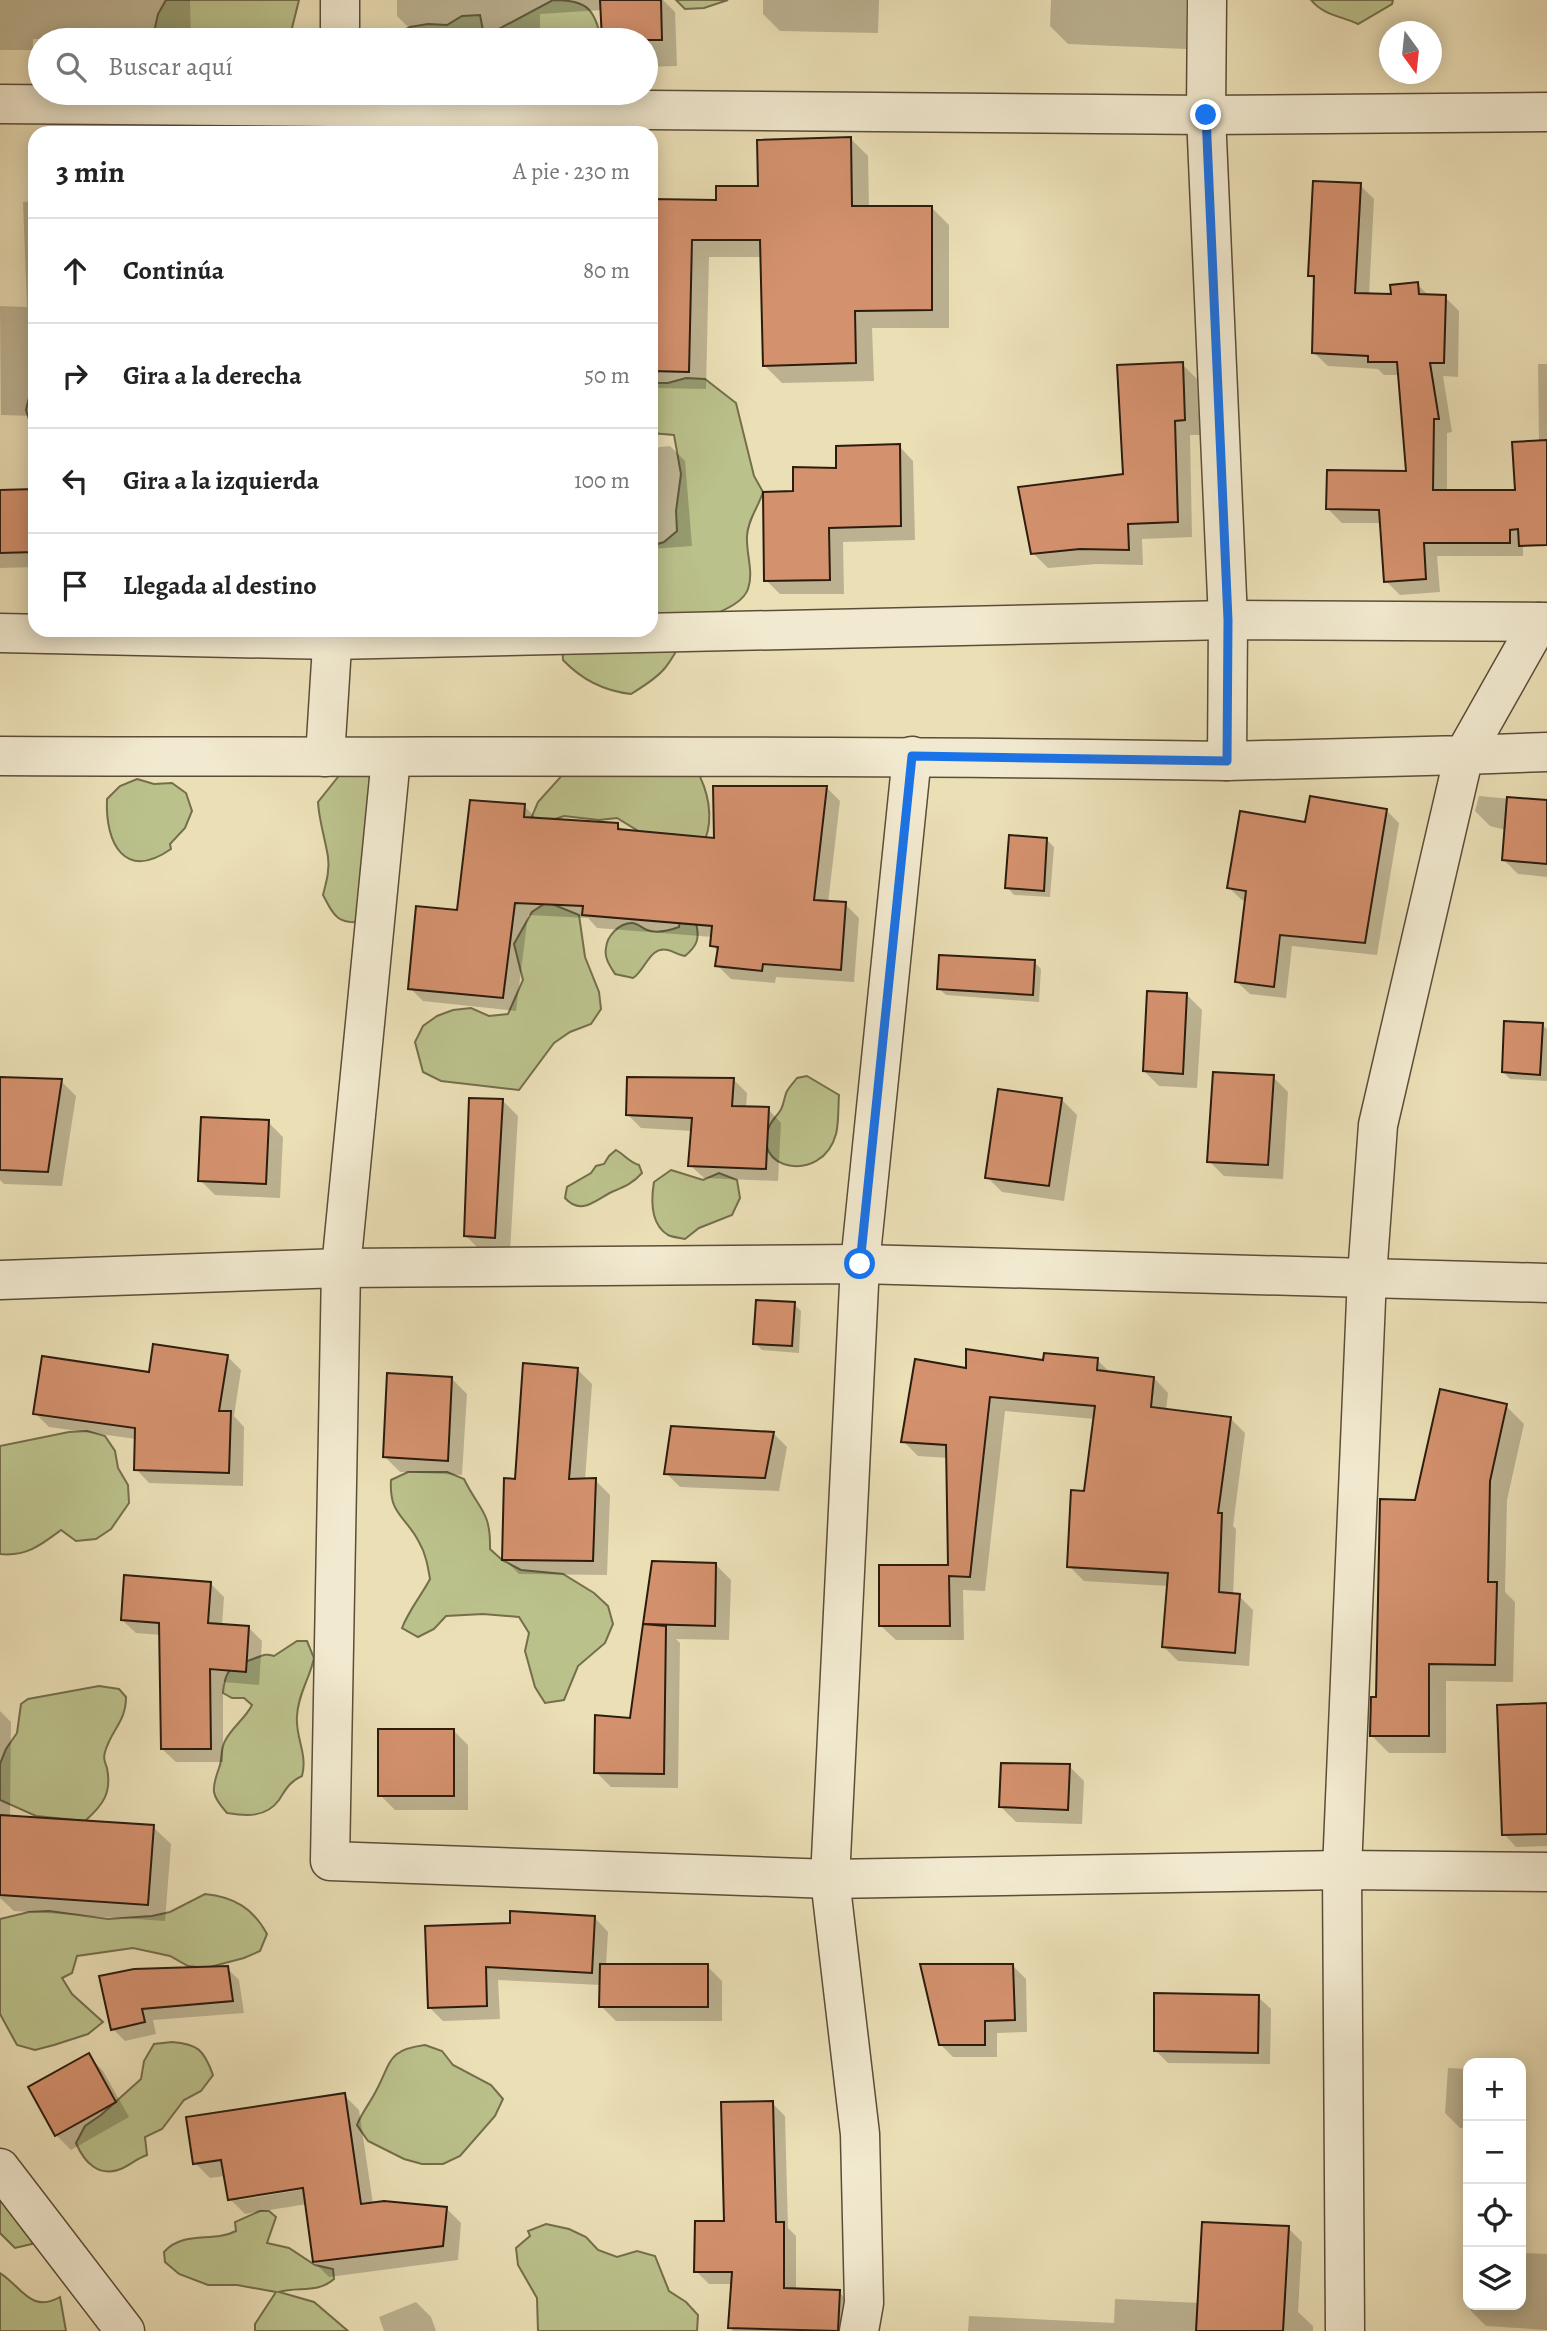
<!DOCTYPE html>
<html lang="es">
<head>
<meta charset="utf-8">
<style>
  :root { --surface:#fff; --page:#f6f6f6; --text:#222; --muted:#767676; --line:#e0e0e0 }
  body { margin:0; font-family:Alegreya,serif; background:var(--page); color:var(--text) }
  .controls { position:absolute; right:21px; bottom:21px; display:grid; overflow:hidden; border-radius:14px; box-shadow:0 4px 18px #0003 }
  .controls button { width:63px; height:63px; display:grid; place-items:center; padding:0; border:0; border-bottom:2px solid var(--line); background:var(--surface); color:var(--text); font:35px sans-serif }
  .compass { position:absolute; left:1379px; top:21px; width:63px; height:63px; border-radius:50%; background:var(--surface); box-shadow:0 4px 18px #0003; rotate:165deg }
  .stop { position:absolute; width:21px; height:21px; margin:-16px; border:5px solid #1a73e8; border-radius:50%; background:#fff }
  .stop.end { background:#1a73e8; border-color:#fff; box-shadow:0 2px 7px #0008 }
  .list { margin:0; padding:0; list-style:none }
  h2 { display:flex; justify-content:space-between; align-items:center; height:91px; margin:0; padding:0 28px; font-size:30px }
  h2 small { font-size:23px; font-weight:400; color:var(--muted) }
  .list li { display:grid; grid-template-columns:46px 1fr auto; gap:21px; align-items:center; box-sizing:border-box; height:105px; padding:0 28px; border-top:2px solid var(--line) }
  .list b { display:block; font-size:26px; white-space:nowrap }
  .list em { font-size:23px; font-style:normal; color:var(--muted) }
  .icon { flex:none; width:38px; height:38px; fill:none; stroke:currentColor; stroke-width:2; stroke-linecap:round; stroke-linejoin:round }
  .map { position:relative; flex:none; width:1547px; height:2331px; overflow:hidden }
  .search { position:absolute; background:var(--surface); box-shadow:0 4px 18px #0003; left:28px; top:28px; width:630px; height:77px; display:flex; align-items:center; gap:18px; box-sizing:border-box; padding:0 24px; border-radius:38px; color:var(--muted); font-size:26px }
  .panel { position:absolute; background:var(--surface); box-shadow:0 4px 18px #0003; left:28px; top:126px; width:630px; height:511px; border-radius:21px }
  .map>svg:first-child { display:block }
  .green { fill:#bbc18b; stroke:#746e4c; stroke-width:2 }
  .shadow { fill:#0003; fill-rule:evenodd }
  .building { fill:#d4916e; stroke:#2c1c0e; stroke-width:2 }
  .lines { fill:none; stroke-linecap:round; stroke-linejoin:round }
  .minor-casing { stroke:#5c4d38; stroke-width:41 }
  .minor { stroke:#f2ead0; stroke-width:38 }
  .route { stroke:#1a73e8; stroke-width:9 }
</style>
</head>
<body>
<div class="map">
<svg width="1547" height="2331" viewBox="0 0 1547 2331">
  <rect width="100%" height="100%" fill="#ebdfb6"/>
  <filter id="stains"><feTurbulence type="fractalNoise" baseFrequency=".00286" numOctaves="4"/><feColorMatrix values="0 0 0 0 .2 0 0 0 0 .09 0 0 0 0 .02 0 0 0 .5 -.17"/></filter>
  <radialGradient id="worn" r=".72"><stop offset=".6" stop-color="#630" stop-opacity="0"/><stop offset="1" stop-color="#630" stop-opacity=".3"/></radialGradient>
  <!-- green -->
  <g class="green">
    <polygon points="166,0 299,0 289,40 158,40 154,32 158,14"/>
    <path d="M553,0C585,0 595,7 601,40H490L495,31Z"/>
    <polygon points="676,0 728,0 704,8 685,9"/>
    <path d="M1311,0H1393L1392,4L1358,24C1341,16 1323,15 1311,0Z"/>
    <polygon points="480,15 485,40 392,40 394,35 410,27 428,24 447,25 462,16"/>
    <polygon points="35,350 35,439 26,410 33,381"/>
    <path d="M686,378L705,379L736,403L754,476L763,492C758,508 748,519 747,536C746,554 754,572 748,589C742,606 714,613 700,622C682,634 678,652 665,668C656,679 642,687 631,694C604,691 581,679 563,660L562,639L651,630V546L664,542L677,531L676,511L681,474L674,435L651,433V383H668Z"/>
    <path d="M696,769C708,790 714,817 705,840L640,832L617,818L599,820L564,816L527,828L538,802L565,772Z"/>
    <path d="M342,772L363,773L379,781L364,922C338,924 335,918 323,895C326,883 330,870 328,857C325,838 319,821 318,802Z"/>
    <path d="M137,779L154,784L172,783L186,793L192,811L185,828L170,844L171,849C125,881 105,844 107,799L120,786Z"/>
    <polygon points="547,902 579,915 585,957 599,992 601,1009 591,1024 570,1032 554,1043 519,1090 441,1081 423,1072 415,1042 423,1026 437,1016 453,1010 471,1008 489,1016 508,1014 523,980 514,944 532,912"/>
    <path d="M680,919L696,923C700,939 697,946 685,956C678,955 675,952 668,950C650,945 645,971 633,978L615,974C610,966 604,958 606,948C607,936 619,923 632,923C637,923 642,928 647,930C657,934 668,931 679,927Z"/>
    <path d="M807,1076L839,1095C838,1108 839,1122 836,1134C822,1186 748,1169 770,1125C772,1120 777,1116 780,1111C784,1105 784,1097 787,1091C790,1086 794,1082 797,1078Z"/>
    <path d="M616,1150C625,1155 629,1162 639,1165L642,1173C633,1183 626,1186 614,1191C597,1198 582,1217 565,1198L567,1187L591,1173L596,1166L604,1164L609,1156Z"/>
    <path d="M671,1170L703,1180L719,1173L737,1180L740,1198L732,1215L699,1228L685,1239C680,1238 672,1237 668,1235C650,1224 651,1200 654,1182Z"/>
    <path d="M87,1431L105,1436L115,1451L118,1468L128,1485L129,1503L111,1529L96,1539L76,1541L61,1530C41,1545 26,1557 0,1554V1446L69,1432Z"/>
    <path d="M408,1472H447L464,1479C479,1510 491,1511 490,1549L502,1560L521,1570L563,1574L594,1593L608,1606L613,1624L605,1643L578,1666L564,1700L545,1703L535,1687L525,1651L529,1633L519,1617L483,1614L446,1616L434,1629L418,1637L402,1628C409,1610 421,1596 430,1579C428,1567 426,1554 419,1542C405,1515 389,1515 391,1480Z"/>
    <path d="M297,1641H307L314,1658C310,1678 298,1694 297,1716C295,1737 308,1754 302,1776C289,1782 286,1789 279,1800C266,1818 246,1816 227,1813C211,1795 211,1790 219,1768C223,1759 220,1750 225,1741C232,1727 245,1719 252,1705L244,1698H232L223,1693C225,1668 231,1667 253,1659C262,1656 264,1653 274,1656Z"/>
    <path d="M99,1686L119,1689L126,1697C126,1722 111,1730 105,1752C103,1759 105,1762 107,1768C112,1793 103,1805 85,1821L36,1816L0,1800V1764L6,1749L17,1733L21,1704L28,1699Z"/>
    <path d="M205,1894C234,1897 253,1908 267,1934L260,1951L244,1958L206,1968L188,1966L170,1956L133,1948L77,1956L72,1973L62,1978L72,1994L103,2022L88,2034L54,2045L35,2050L17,2045L0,2014V1919L29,1912L49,1911L108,1919L152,1916L170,1912Z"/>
    <path d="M172,2042C198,2044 204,2050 213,2075L201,2091L184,2100L162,2129L145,2137L147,2155C138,2158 131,2164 123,2168C99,2179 84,2162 76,2143L85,2126L101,2115L141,2079L144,2061L154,2044Z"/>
    <path d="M425,2045L442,2051L453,2065L491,2085L503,2099L495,2116L460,2156L443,2164H422L404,2159L368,2141L357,2125C362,2112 370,2103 376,2091C392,2061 387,2050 425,2045Z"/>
    <polygon points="0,2193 30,2225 32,2244 15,2248 0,2233"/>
    <path d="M260,2211H269L276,2217L267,2243L289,2248L315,2265L333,2269L334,2279C317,2294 298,2286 279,2292L314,2302L348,2331H255V2324L276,2292L237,2285H208L179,2274L165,2262L164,2252C183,2230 213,2243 236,2231L235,2222Z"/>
    <polygon points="546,2224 569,2229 586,2237 598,2250 617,2257 637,2251 655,2256 669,2291 686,2302 698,2315 697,2331 538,2331 537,2298 518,2265 516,2248 530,2236 528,2231"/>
    <path d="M0,2273C21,2286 31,2314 60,2297L66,2331H0Z"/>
  </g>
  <!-- shadow -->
  <g class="shadow">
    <polygon points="0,0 190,0 191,40 126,40 123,37 33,39 33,50 0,50"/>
    <polygon points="397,0 663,0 675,12 677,66 646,67 646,40 603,40 602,10 540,14 540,28 412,31 397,16"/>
    <polygon points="763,0 879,0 878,33 780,31 763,14"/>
    <polygon points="1051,0 1186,0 1186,49 1068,44 1050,26"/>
    <polygon points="850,138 868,156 869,207 931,207 949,225 949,328 872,328 874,381 782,383 765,366 762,257 709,257 706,389 656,388 651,383 651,201 718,201 760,188"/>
    <polygon points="1360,185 1374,199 1369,295 1393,295 1417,284 1429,296 1445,297 1459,311 1458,377 1443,376 1452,432 1447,433 1447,492 1517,492 1539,442 1538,364 1547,364 1547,542 1523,543 1523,556 1437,556 1440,592 1400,595 1386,581 1382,523 1342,523 1328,509 1408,472 1400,375 1384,375 1378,369 1328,366 1313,352 1316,282 1309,275"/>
    <polygon points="35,201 35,416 1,415 0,306 27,307 23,202"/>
    <polygon points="1182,364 1197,379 1200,435 1190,435 1192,537 1142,539 1143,565 1096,564 1048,568 1033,553 1125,476"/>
    <polygon points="670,446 685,461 692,546 651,549 651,448"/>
    <polygon points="899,446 913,461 915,540 843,542 844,594 780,594 766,580 795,493 838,470"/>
    <polygon points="35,491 35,567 0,568 0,492"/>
    <polygon points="827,788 840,801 828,903 845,904 859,918 854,982 776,977 775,983 731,979 717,965 719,952 712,945 713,937 597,928 588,918 528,915 516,1011 423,1001 410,988 524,806 538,820 617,825 624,831 716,840"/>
    <polygon points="1479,796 1547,802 1547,877 1518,874 1503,859 1506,830 1490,826 1475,811"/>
    <polygon points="1386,810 1399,823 1377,955 1292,946 1286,998 1250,994 1237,982 1246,901 1242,900 1229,888 1307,824"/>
    <polygon points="1047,840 1054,847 1050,897 1014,895 1007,887"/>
    <polygon points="1034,962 1041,969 1039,1002 946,995 938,988"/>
    <polygon points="1187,995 1202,1010 1197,1088 1159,1086 1144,1071"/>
    <polygon points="1542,1025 1547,1029 1547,1081 1510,1079 1503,1072"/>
    <polygon points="1273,1077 1288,1092 1283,1179 1224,1176 1209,1161"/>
    <polygon points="733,1079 747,1093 746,1108 768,1109 781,1123 778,1181 704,1178 690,1165 693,1131 641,1128 627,1114"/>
    <polygon points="61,1081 76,1096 62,1186 4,1184 0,1180 0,1094"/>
    <polygon points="1062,1100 1077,1115 1064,1201 1002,1192 987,1177"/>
    <polygon points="503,1101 518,1116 510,1252 481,1251 466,1236"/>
    <polygon points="268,1122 283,1137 280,1198 215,1195 200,1180"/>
    <polygon points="794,1304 801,1311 799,1353 762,1350 755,1343"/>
    <polygon points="227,1356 241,1370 234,1416 244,1427 243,1486 149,1483 136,1469 136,1439 49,1427 35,1413 151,1374"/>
    <polygon points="1097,1360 1111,1373 1154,1378 1168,1393 1166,1410 1230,1418 1245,1433 1233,1526 1236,1529 1233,1595 1239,1596 1253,1610 1249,1666 1178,1661 1163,1646 1168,1586 1084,1581 1069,1566 1086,1492 1095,1419 1005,1411 985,1591 963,1590 964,1640 896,1640 881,1626 949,1566 948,1458 918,1456 903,1441 968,1371 1045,1362"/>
    <polygon points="577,1369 592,1384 585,1480 595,1480 610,1495 607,1575 519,1574 504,1559 517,1480"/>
    <polygon points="452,1379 467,1394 462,1475 400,1472 385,1457"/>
    <polygon points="1506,1406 1524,1424 1507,1500 1505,1592 1515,1602 1513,1682 1446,1681 1446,1753 1389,1753 1371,1735 1417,1502"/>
    <polygon points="773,1433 787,1447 779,1491 680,1487 666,1473"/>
    <polygon points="716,1565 731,1580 729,1640 676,1639 680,1643 678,1788 611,1787 596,1772 631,1720 648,1626 645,1623"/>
    <polygon points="210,1583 224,1597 222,1626 248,1627 262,1641 259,1685 223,1682 223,1762 176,1762 162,1749 161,1635 136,1633 122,1620"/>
    <polygon points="1547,1705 1547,1846 1516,1847 1504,1834"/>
    <polygon points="0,1711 11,1722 10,1818 153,1827 171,1844 165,1921 14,1911 0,1898"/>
    <polygon points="453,1730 468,1745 468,1810 395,1810 380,1795"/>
    <polygon points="1069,1766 1084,1781 1082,1824 1016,1822 1001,1807"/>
    <polygon points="595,1918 608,1932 606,1966 707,1966 722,1981 722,2021 616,2021 601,2006 601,1985 498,1980 500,2019 443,2021 429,2007 512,1925"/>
    <polygon points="1013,1966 1026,1979 1027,2032 997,2033 997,2057 953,2057 940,2044"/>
    <polygon points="227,1968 239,1980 244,2013 153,2020 156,2034 125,2041 113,2029 101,1977"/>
    <polygon points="1258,1997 1271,2009 1270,2064 1168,2063 1156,2051"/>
    <polygon points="89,2056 103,2071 129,2117 71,2150 56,2135"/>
    <polygon points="1448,2068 1468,2069 1468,2128 1460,2128 1445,2113"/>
    <path d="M344,2095L359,2110L373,2204L446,2208L461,2223L458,2260L329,2277L314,2262L307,2204L245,2214L230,2199L225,2176L210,2178L195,2163ZM311,2185L312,2188L239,2200V2197Z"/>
    <polygon points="772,2103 785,2116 788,2228 796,2236 796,2290 839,2292 852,2305 851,2331 733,2331 730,2328 733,2284 709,2284 696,2271 726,2223"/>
    <polygon points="1288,2228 1302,2242 1298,2312 1313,2326 1313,2331 968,2331 969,2316 1114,2323 1115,2299 1200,2303"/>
    <polygon points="1521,2253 1547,2254 1547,2330 1486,2326 1471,2311 1471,2305 1521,2305"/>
    <polygon points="416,2302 431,2317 436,2331 384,2331 379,2317"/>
  </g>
  <!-- building -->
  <g class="building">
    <polygon points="600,0 661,0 662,40 602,40"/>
    <polygon points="851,137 852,206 932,206 932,310 855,311 856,363 763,366 760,240 692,240 689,372 651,371 651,199 716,200 716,186 758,186 757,140"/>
    <polygon points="1313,181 1361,183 1355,293 1391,294 1390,285 1418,282 1419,294 1446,295 1444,363 1430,363 1439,419 1434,419 1433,490 1515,490 1512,442 1547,440 1547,545 1519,546 1518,529 1510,530 1510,543 1424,543 1426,579 1384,582 1379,510 1326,509 1327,470 1406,471 1397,362 1368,362 1368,356 1312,353 1314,276 1308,276"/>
    <polygon points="1183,362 1185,420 1175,421 1178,522 1128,524 1129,550 1080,549 1031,554 1018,487 1123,474 1117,365"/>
    <polygon points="900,444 901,526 829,528 830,580 764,581 763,492 793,491 793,467 836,468 836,446"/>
    <polygon points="35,489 35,552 0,553 0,490"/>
    <polygon points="713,786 827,786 814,900 846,902 841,970 763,964 762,971 715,966 718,947 710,946 712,926 582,915 583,906 515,903 503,998 408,989 416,906 457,910 470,800 525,804 524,817 618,823 618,829 714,838"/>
    <polygon points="1310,796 1387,809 1365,943 1280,935 1274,987 1235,982 1246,891 1227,888 1240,811 1305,822"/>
    <polygon points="1507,797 1547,800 1547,864 1502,860"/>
    <polygon points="1009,835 1047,838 1044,891 1005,888"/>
    <polygon points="939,955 1035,960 1033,995 937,989"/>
    <polygon points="1147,991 1187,993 1183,1074 1143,1071"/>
    <polygon points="1504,1021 1543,1023 1540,1075 1502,1072"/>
    <polygon points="1213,1072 1274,1075 1268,1165 1207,1162"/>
    <polygon points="0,1077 62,1079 48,1172 0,1170"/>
    <polygon points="627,1077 734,1078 732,1106 769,1107 766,1169 688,1166 692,1118 626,1115"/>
    <polygon points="998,1089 1062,1098 1049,1186 985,1178"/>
    <polygon points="469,1098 503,1099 495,1238 464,1236"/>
    <polygon points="201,1117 269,1120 266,1184 198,1181"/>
    <polygon points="756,1300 795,1302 792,1346 753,1344"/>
    <polygon points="153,1344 228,1355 219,1411 231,1411 229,1473 134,1470 135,1428 33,1414 42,1356 149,1372"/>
    <polygon points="966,1349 1043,1360 1044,1353 1098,1358 1097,1370 1154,1377 1151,1407 1231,1417 1218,1513 1222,1513 1219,1592 1240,1594 1235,1653 1162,1647 1168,1573 1067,1567 1071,1490 1084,1491 1095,1406 990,1397 970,1577 949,1576 950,1626 879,1626 879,1565 948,1565 946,1445 901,1442 915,1359 966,1368"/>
    <polygon points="523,1363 578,1368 569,1479 596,1478 593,1561 502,1560 504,1478 515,1479"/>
    <polygon points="387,1373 452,1377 448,1461 383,1457"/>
    <polygon points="1440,1389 1507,1404 1490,1481 1488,1582 1497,1582 1495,1665 1429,1664 1429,1736 1370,1736 1371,1697 1376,1697 1380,1499 1415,1500"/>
    <polygon points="671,1426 774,1432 765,1478 664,1474"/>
    <polygon points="652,1561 716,1563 715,1626 643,1624"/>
    <polygon points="124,1575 211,1582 208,1623 249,1626 246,1672 210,1669 211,1749 161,1749 159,1623 121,1620"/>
    <polygon points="643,1624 666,1626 664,1774 594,1773 595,1715 630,1718"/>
    <polygon points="1547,1703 1547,1834 1502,1835 1497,1705"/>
    <rect x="378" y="1729" width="76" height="67"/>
    <polygon points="1001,1763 1070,1764 1068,1810 999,1807"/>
    <polygon points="0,1815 154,1825 148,1905 0,1895"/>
    <polygon points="510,1911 595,1916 592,1973 486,1967 487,2006 428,2008 425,1926 510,1923"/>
    <polygon points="600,1964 708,1964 708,2007 599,2007"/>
    <polygon points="920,1964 1013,1964 1015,2020 985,2021 985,2045 939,2045"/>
    <polygon points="228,1966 233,2001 142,2009 145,2022 111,2030 99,1976 134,1969"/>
    <polygon points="1154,1993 1259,1995 1258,2053 1154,2051"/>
    <polygon points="89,2053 116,2102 55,2136 28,2087"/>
    <polygon points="345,2093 361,2204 384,2201 447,2207 443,2246 313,2262 303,2188 228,2200 221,2160 193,2164 186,2117"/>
    <polygon points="773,2101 776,2222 784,2222 784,2288 840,2290 838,2331 728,2328 732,2272 694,2272 695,2221 724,2221 721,2102"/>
    <polygon points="1202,2222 1289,2226 1283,2331 1196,2331"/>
  </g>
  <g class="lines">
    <!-- minor casing -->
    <g class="minor-casing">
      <g id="minor">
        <polyline points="340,40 340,0"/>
        <polyline points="0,104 1206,115 1547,112"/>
        <polyline points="0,633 333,640 1228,620 1547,622"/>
        <path d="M0,756C409,758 818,754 1227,761L1228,620L1206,115L1207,0"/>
        <polyline points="325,757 333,630"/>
        <polyline points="391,758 341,1268 330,1861 830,1879 1342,1870 1547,1872"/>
        <polyline points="1227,761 1464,755 1539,622"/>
        <polyline points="0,1280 341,1268 860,1264 1547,1283"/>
        <polyline points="0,2168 125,2331"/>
        <polyline points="859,2331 864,2303 860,2134 830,1879 860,1264 912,756"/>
        <polyline points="1345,2331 1342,1870 1367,1276 1378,1125 1464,755 1547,752"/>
      </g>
    </g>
    <!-- minor -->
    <use href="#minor" class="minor"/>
  </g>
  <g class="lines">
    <!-- route -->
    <polyline class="route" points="860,1264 912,756 1227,761 1228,620 1206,115"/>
  </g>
  <rect width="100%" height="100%" filter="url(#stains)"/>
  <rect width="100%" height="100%" fill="url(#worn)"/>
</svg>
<div class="controls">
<button>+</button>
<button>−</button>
<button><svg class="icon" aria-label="locate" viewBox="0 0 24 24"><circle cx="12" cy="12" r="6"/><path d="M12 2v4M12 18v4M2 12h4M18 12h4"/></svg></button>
<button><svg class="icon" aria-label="layers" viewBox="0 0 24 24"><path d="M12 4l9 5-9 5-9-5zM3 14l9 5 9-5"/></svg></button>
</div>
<svg class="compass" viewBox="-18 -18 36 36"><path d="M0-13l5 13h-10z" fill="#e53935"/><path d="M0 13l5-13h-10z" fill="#767676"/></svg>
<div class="stop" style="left:860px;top:1264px"></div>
<div class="stop end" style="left:1206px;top:115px"></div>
<div class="search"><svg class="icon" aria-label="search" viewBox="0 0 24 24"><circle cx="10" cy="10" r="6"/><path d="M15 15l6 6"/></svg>Buscar aquí</div>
<section class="panel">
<h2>3 min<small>A pie · 230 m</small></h2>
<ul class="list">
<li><svg class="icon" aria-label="ahead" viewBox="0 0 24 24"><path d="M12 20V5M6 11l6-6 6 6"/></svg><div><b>Continúa</b></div><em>80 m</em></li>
<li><svg class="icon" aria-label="right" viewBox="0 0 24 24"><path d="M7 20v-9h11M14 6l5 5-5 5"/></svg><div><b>Gira a la derecha</b></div><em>50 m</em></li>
<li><svg class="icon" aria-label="left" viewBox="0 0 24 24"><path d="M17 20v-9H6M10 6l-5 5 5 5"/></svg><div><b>Gira a la izquierda</b></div><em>100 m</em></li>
<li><svg class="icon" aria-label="arrive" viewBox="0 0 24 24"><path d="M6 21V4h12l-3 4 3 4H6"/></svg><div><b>Llegada al destino</b></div></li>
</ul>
</section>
</div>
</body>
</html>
